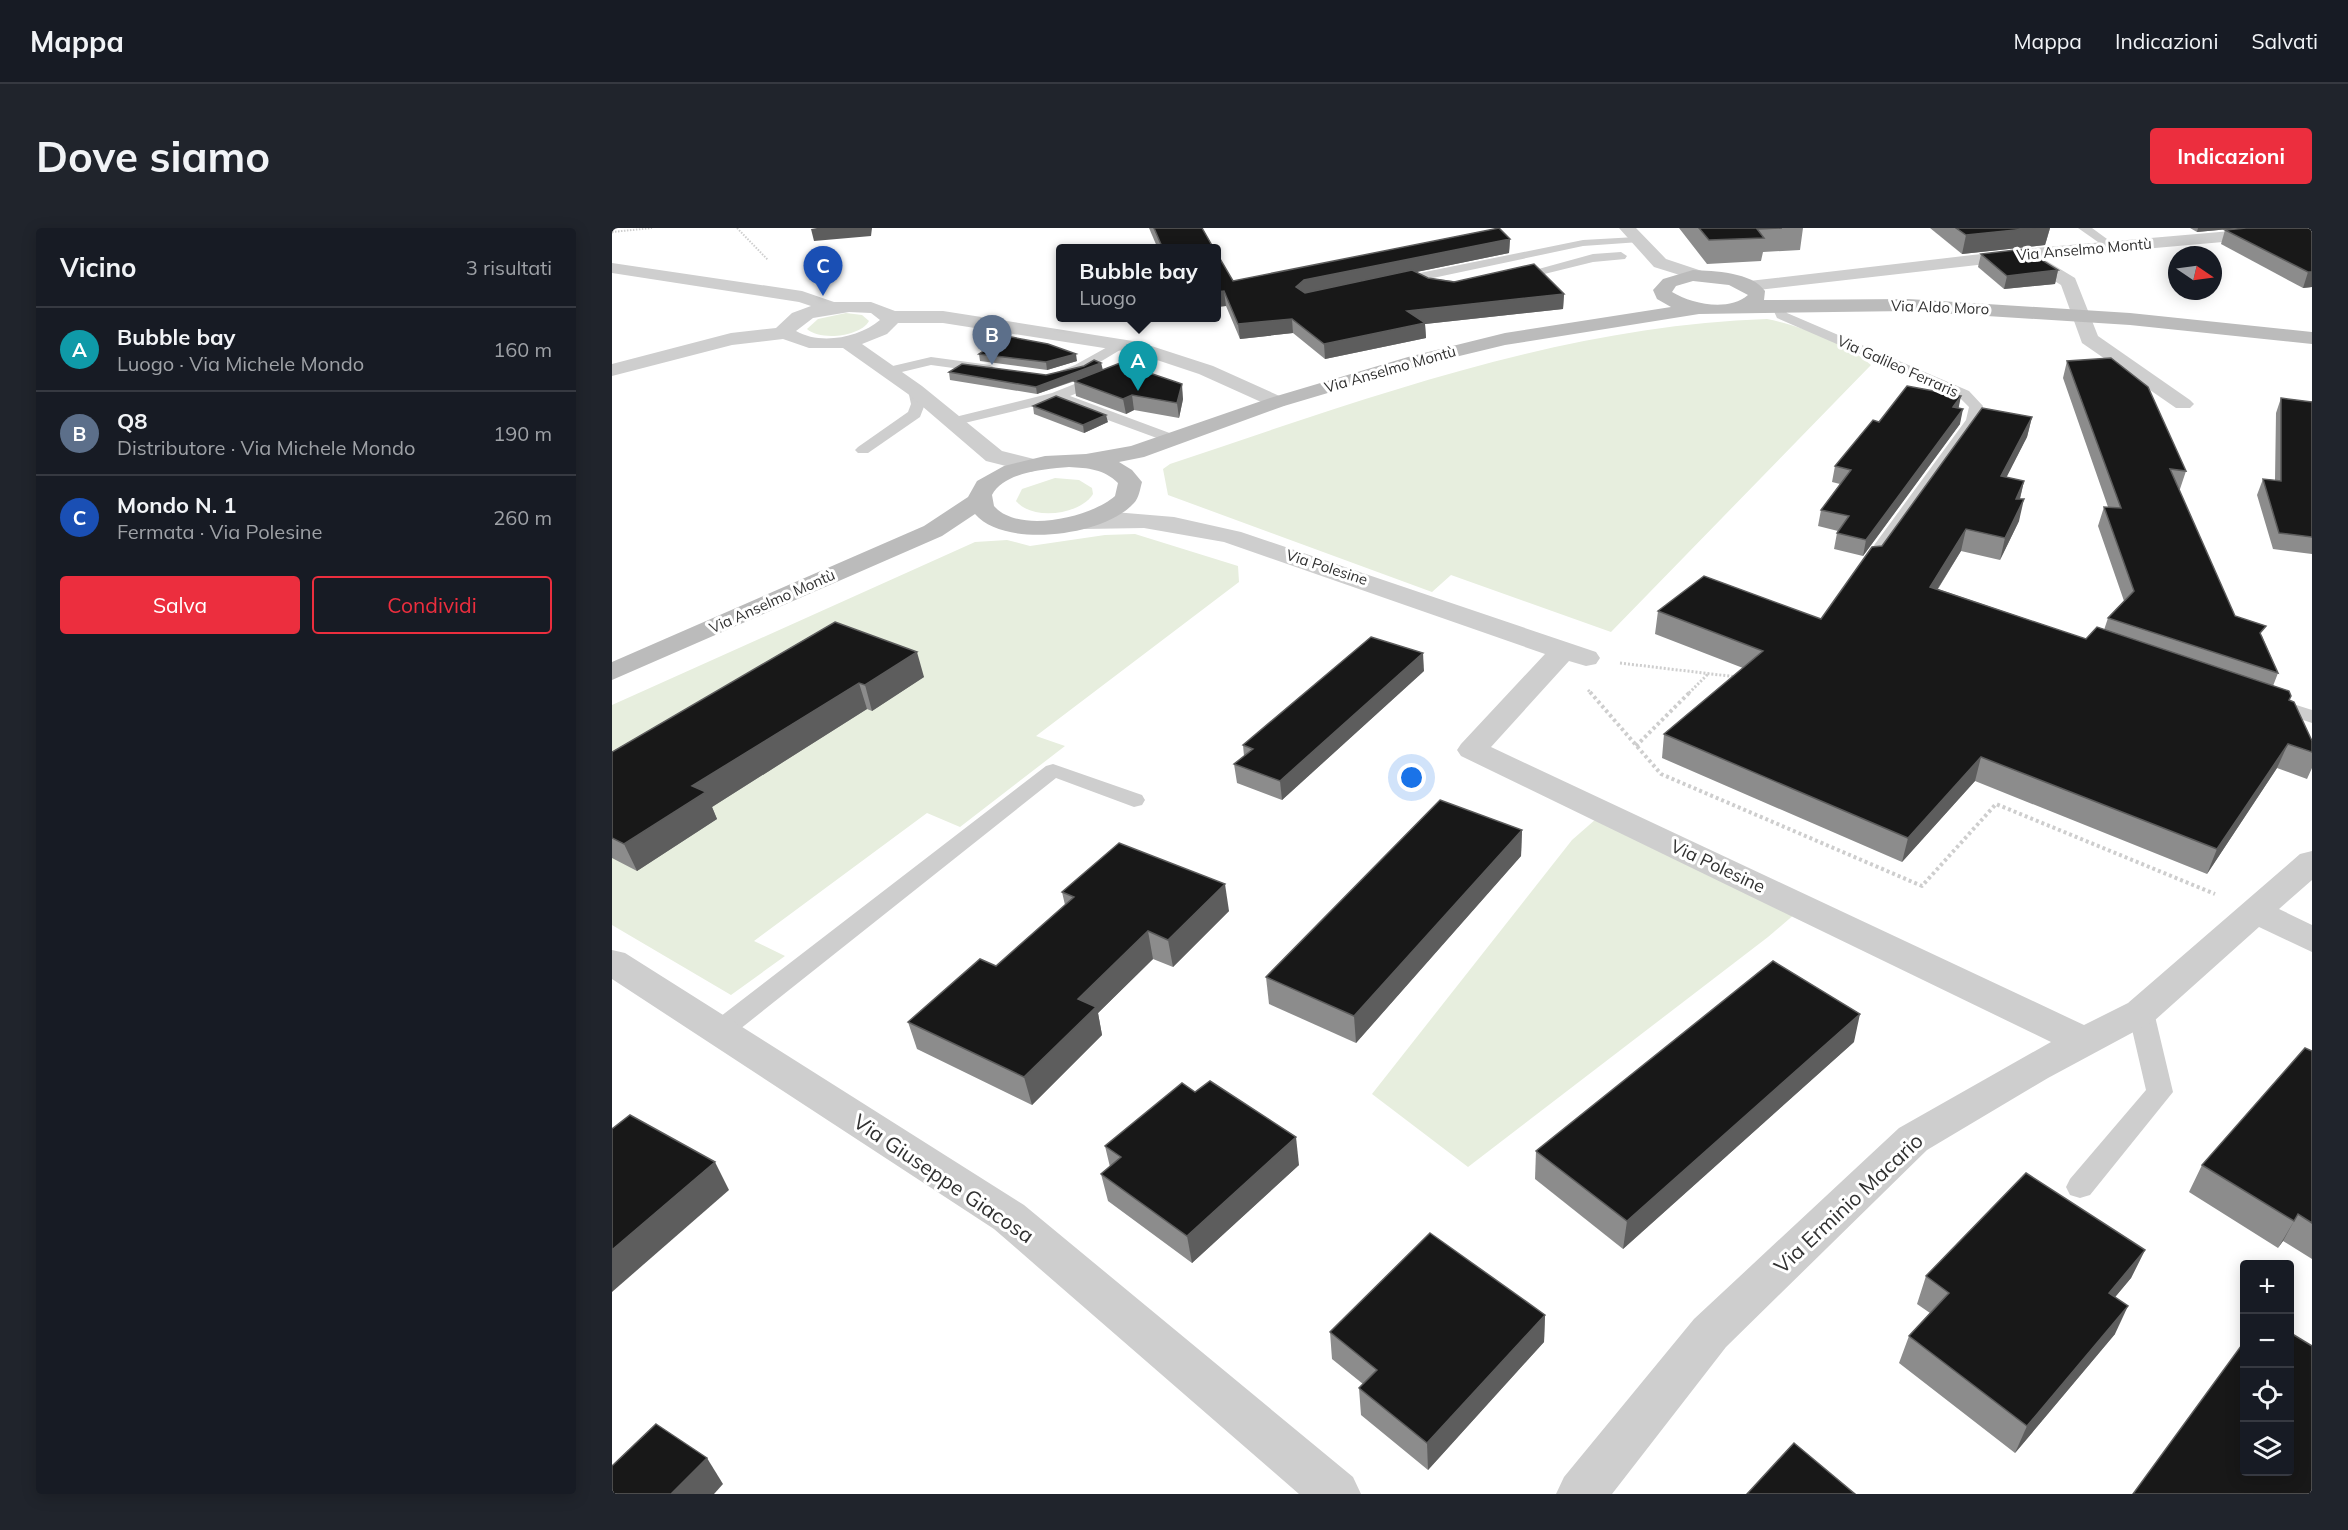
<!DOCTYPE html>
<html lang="it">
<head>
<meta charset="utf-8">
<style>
  :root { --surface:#171b24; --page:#20242c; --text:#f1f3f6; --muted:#9ea1a6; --line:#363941; --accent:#ec2e3e }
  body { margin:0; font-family:Mulish,sans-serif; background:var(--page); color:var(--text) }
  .controls { position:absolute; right:18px; bottom:18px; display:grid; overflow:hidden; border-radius:6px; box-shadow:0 3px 15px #0003 }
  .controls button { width:54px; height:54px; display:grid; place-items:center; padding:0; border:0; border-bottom:2px solid var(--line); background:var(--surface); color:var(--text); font:30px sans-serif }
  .compass { position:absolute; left:1556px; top:18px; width:54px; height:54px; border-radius:50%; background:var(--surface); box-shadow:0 3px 15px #0003; rotate:103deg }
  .you { position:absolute; left:800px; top:550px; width:21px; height:21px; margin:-15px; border:4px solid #fff; border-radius:50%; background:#1a73e8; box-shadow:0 0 0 9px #1a73e833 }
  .badge { display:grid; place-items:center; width:39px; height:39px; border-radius:50%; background:var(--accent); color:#fff; font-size:20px; font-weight:700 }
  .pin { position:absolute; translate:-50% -50px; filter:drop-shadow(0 2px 3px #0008) }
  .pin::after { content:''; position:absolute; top:32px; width:21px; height:18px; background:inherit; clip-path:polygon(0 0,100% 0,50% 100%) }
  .popup { position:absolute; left:444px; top:16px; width:165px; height:78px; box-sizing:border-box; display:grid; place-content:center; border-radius:6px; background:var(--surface); filter:drop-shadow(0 2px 4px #0005); font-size:20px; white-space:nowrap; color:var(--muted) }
  .popup b { font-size:22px; color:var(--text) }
  .popup::after { content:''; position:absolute; left:50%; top:100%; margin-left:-12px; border:12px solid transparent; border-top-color:var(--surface) }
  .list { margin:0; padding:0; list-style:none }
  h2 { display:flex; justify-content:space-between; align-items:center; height:78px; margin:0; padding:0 24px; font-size:26px }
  h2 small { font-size:20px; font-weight:400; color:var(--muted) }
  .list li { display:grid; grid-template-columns:39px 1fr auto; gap:18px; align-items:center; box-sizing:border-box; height:84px; padding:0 24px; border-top:2px solid var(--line) }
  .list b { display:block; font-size:22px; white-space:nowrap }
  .list p { margin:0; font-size:20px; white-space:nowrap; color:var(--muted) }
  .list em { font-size:20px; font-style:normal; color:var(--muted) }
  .actions { display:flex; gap:12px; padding:18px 24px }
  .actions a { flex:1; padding:14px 0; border:2px solid var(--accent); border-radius:6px; text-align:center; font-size:21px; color:var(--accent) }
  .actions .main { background:var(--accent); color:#fff }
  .icon { flex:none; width:33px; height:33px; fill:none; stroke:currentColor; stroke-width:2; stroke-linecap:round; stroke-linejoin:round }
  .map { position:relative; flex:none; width:1700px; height:1266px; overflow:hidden; border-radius:6px }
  header { display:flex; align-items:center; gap:36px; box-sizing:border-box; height:84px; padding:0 30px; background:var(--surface); border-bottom:2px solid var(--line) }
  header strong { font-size:28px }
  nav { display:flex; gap:33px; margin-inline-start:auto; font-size:21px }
  .intro { display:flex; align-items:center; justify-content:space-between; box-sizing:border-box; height:144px; padding:0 36px }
  h1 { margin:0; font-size:42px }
  .button { padding:15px 27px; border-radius:6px; background:var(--accent); color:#fff; font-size:21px; font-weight:700 }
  main { display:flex; gap:36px; padding:0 36px }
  aside { flex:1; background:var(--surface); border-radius:6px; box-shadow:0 3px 15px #0003 }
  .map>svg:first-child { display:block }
  .green { fill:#e7eede }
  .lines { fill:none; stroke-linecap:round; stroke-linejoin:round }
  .path-far2 { stroke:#cecece; stroke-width:2; stroke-dasharray:1.5 1.5; stroke-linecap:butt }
  .path-far1 { stroke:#cecece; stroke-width:3; stroke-dasharray:2 2; stroke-linecap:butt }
  .path { stroke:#cecece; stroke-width:4; stroke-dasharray:3 3; stroke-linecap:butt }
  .lane { fill:#cecece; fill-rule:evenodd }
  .street { fill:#cecece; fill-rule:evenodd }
  .secondary { fill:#bbb; fill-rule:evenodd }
  .wall { fill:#8c8c8c }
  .shaded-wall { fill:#5d5d5d }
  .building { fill:#181818; stroke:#5d5d5d; stroke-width:1.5 }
  .labels { text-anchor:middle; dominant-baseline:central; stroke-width:6; stroke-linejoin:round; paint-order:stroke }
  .far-street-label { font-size:15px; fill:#313131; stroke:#fff }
  .street-label { font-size:18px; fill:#313131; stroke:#fff }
  .near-street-label { font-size:21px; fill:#313131; stroke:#fff }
</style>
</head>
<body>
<header>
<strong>Mappa</strong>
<nav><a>Mappa</a><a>Indicazioni</a><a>Salvati</a></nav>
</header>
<div class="intro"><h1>Dove siamo</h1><a class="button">Indicazioni</a></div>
<main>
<aside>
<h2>Vicino<small>3 risultati</small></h2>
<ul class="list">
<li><span class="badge" style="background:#0f9aa8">A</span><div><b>Bubble bay</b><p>Luogo · Via Michele Mondo</p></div><em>160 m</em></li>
<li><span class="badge" style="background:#5c6f8a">B</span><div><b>Q8</b><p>Distributore · Via Michele Mondo</p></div><em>190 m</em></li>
<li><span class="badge" style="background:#1a4fb4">C</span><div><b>Mondo N. 1</b><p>Fermata · Via Polesine</p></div><em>260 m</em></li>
</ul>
<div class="actions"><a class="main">Salva</a><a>Condividi</a></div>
</aside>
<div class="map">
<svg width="1700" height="1266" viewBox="0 0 1700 1266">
  <rect width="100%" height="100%" fill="#fff"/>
  <!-- green -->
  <g class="green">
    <path d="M234,85L250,87L257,93C248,109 208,113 195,101L206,91Z"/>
    <path d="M1155,91C1187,97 1235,115 1259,137L999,404L839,347L820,364L556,267L551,241L558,236C753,171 948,98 1155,91Z"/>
    <path d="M443,250L467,252L480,260L481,266C468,287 420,293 404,273L410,261Z"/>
    <polygon points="523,306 626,338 627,354 424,508 453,518 348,599 315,585 142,713 173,728 119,767 0,697 0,477 363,314 395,312 418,318 493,307"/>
    <polygon points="992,584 1191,679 1156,709 856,939 760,866 960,612"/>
  </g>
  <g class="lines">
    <!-- path-far2 -->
    <g class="path-far2">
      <polyline points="125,0 156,32"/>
      <polyline points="0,4 40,0"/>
    </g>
    <!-- path-far1 -->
    <g class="path-far1">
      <polyline points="1008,435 1125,449"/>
      <polyline points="976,462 979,465"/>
      <polyline points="1077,465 1097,445"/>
    </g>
    <!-- path -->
    <g class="path">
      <polyline points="978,464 1049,546 1310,658 1384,576 1603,666"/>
      <polyline points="1024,518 1078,464"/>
    </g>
    <!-- lane -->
    <g class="lane">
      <polygon points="1466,0 1480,0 1506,19 1496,21"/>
      <polygon points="1024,9 1028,10 1028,14 971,18 783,58 777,54 783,50 971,12"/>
      <polygon points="1009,24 1015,28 1013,31 981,34 900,54 894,50 981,26"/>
      <polygon points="1166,75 1170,76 1175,85 1357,163 1371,178 1368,192 1264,339 1252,339 1249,335 1354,192 1357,179 1347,169 1165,90 1160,79"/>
      <polygon points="508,112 513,113 513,119 473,143 449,149 442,145 463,137"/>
      <polygon points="548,122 555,126 553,129 458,168 563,207 566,210 563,213 553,213 444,173 340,198 333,194 335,191 440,165"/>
      <polygon points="319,129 378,137 385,141 378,145 319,137 273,148 266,144 268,141"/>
      <polygon points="303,158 310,162 313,176 308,189 256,225 246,225 243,222 246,219 296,184 299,176 296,162"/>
      <polygon points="1659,469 1700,482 1700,495 1652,479 1649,475 1652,471"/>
      <polygon points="441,536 530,567 533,572 530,577 522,579 444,550 118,809 109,811 100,809 96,802 100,795 434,538"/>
      <polygon points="1529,775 1538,778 1542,784 1561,864 1478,967 1468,970 1458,967 1454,959 1458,951 1534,862 1516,784 1520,778"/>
    </g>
    <!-- street -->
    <g class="street">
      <polygon points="1007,0 1024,0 1054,31 1093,44 1096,48 1087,53 1042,39"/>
      <polygon points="1654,0 1700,0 1700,6 1430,30 1463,50 1486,108 1578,172 1582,176 1578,180 1564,180 1470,115 1449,57 1409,32 1137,63 1128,58 1137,53 1412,21"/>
      <path d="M0,35L190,63L222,74H259L283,83H331L527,114L601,138L672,170L676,174L672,178H658L587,146L524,125L331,95H286L275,106L250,116L310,158L390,223L426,232L429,237L426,242L418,244L374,233L296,166L231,120H197L171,111L120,117L0,148V136L119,105L164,100L180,85L199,78L187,74L0,45ZM237,84L259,85L268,92C247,110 208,117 184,103L201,90Z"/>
      <polygon points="502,284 562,289 629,304 984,424 988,430 984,436 974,438 957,433 879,519 1472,797 1516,775 1688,626 1700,623 1700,652 1667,681 1700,697 1700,724 1647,699 1542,793 1436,850 1315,922 1114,1119 1000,1266 944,1266 952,1249 1082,1091 1287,900 1439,814 849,528 845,522 849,516 933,426 612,314 532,300 472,301 463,299 460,294 463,289"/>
      <polygon points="0,722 13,725 412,977 741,1249 749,1266 687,1266 382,1001 0,751"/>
    </g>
    <!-- secondary -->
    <path class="secondary" d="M1081,42C1102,43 1140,44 1153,63L1152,72L1296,71L1518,85L1700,104V116L1518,97L1296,83L1087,86L893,117L810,137L672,178L532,229L507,234L520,242L530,254C528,261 527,270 522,275C493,308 393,321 363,286L330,308L0,452V434L312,298L356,269L365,253L392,238L433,228L474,226L519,218L658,170L796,129L893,105L1059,79L1045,71L1041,62L1051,51ZM1081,53L1117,57L1136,67C1116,84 1080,76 1060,64L1064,58ZM457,239C476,240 492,241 506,255L503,268C478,290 406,306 382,278L380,267C392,244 433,241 457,239Z"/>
  </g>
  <!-- wall -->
  <g class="wall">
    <polygon points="537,0 590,0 602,21 546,21"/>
    <polygon points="1067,0 1191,0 1188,22 1151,24 1149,33 1095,36"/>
    <polygon points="1318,0 1438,0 1433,17 1350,26"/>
    <polygon points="1578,0 1628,0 1585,4"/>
    <polygon points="1700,0 1700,59 1691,60 1609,16 1613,2"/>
    <polygon points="898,11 897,25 804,44 816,50 952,66 951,81 813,96 814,110 713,131 681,105 628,111 614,78 604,79 604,24 621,53"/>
    <polygon points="1369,26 1446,42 1443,56 1392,61 1366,39"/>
    <polygon points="367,126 465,133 435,142 368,133"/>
    <polygon points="1455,133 1574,243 1568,261 1566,261 1623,388 1650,408 1666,445 1661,458 1678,472 1700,513 1700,540 1695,551 1665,540 1595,646 1363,553 1290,634 1050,530 1052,506 1131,440 1043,406 1046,383 1209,391 1270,318 1420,189 1415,209 1394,249 1412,253 1408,271 1407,293 1388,332 1349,323 1326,361 1474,411 1492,402 1496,390 1512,373 1486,298 1492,279 1496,279 1451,150"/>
    <polygon points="489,135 490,141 571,171 567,190 522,182 514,186 464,168 462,153 463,153 425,166 338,152 337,144 434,147 472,138"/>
    <polygon points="1669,170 1700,174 1700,326 1661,321 1645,267 1651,251 1663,252 1664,185"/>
    <polygon points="421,178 496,194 472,205 422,186"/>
    <polygon points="1346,180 1348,196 1251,328 1222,321 1225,305 1226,303 1206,298 1209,282 1228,256 1220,254 1223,238 1267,194"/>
    <polygon points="223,394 312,449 260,483 255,481 100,579 105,591 25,643 0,630 0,524"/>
    <polygon points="812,443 670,572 625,555 622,536 632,528 631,517"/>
    <polygon points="910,602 909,628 744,815 657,776 654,749"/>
    <polygon points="450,664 617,683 561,739 541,731 486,785 490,807 420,877 305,821 296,794 384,738 453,677"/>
    <polygon points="1242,814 1011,1021 923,951 924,923"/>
    <polygon points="1700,823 1700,1031 1671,1013 1666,1020 1577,964 1590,937"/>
    <polygon points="493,918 687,937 580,1035 496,973 489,946 498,939"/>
    <polygon points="1533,1022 1519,1050 1503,1069 1503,1106 1403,1225 1287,1135 1297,1108 1318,1085 1305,1076 1314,1048"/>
    <polygon points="933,1087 932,1114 816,1242 749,1187 747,1160 751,1156 720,1131 718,1104"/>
  </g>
  <!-- shaded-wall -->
  <g class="shaded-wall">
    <polygon points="205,0 260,0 259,8 202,13 199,1"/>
    <polygon points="1423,0 1438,0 1433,17 1350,26 1354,7"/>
    <polygon points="1586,0 1628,0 1585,4"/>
    <polygon points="898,11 897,25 693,67 684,59 692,52"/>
    <polygon points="1446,42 1443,56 1392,61 1395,48"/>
    <polygon points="1696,44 1700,44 1700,59 1691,60"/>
    <polygon points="612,63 614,78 604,79 604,64"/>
    <polygon points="952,66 951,81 813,96 814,110 713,131 712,116 795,83"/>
    <polygon points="680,91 681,105 628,111 626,96"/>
    <polygon points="464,126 465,133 435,142 434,134"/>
    <polygon points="489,135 491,142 425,166 424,159"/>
    <polygon points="570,156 571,171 567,190 565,175"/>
    <polygon points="520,167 522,182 514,186 511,171"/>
    <polygon points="1349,168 1346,183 1341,179"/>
    <polygon points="1351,181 1348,196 1251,328 1254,312"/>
    <polygon points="494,187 496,194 472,205 471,197"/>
    <polygon points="1420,189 1415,209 1384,270 1389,248"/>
    <polygon points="1412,253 1407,274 1404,271"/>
    <polygon points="1412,271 1407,293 1388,332 1393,310"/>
    <polygon points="1354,301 1349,323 1313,381 1318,359"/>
    <polygon points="305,424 312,449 260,483 253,457"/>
    <polygon points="811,425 812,443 670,572 668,553"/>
    <polygon points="247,455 255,481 100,579 105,591 25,643 12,616 80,558"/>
    <polygon points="1676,516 1665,540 1595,646 1605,621"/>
    <polygon points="1369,529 1363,553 1290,634 1296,610"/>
    <polygon points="910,602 909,628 744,815 742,788"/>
    <polygon points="613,656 617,683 561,739 556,712"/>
    <polygon points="536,703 541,731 486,785 490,807 420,877 412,849 466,771"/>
    <polygon points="1248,786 1242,814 1011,1021 1015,993"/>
    <polygon points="684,909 687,937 580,1035 575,1008"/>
    <polygon points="103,934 117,962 0,1064 0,1022"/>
    <polygon points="1686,986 1671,1013 1666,1020 1682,993"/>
    <polygon points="1533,1022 1519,1050 1484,1092 1497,1065"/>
    <polygon points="1516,1078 1503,1106 1403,1225 1415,1198"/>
    <polygon points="933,1087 932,1114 816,1242 815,1215"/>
    <polygon points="95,1230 111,1256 102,1266 59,1266"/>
  </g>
  <!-- building -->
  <g class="building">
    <polygon points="542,0 590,0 602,21 551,21"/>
    <polygon points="887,0 898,11 692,52 684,59 693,65 800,42 816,50 842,54 922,36 952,66 795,83 813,95 712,116 680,91 626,96 612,63 604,64 604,24 621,53"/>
    <polygon points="1087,0 1170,0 1145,1 1152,10 1097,12"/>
    <polygon points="1344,0 1423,0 1354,7"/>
    <polygon points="1634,0 1700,0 1700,44 1696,44 1613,2"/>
    <polygon points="1412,21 1446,42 1395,48 1369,26"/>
    <polygon points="394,108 436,116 464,126 434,134 367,126"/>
    <polygon points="1499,130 1536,159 1574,243 1558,241 1623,388 1654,398 1648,405 1666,445 1496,390 1522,363 1492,279 1509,280 1455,133"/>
    <polygon points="482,132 489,135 424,159 337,144 350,136 434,147 472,138"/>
    <polygon points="508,135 570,156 565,175 520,167 511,171 462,153"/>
    <polygon points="1295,158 1349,168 1341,179 1351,181 1254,312 1225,305 1237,288 1209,282 1239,242 1223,238 1261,192 1267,194"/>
    <polygon points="444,168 494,187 471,197 421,178"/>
    <polygon points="1669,170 1700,174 1700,309 1667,305 1651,251 1669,253"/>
    <polygon points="1370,180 1420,189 1389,248 1412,253 1404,271 1412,271 1393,310 1354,301 1318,359 1474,411 1485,399 1677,463 1679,468 1677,472 1682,474 1700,513 1700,524 1676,516 1605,621 1369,529 1296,610 1052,506 1151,423 1046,383 1092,348 1209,391 1260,319 1270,318"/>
    <polygon points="223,394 305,424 253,457 247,455 80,558 94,564 12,616 0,610 0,524"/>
    <polygon points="759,409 811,425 668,553 622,536 641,521 631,517"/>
    <polygon points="828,572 910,602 742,788 654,749"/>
    <polygon points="507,615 613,656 556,712 536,703 466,771 484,779 412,849 296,794 368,731 384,738 462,669 450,664"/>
    <polygon points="1161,733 1248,786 1015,993 924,923"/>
    <polygon points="1693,820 1700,823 1700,995 1686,986 1682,993 1590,937"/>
    <polygon points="598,853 684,909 575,1008 489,946 509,929 493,918 570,855 583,864"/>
    <polygon points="18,887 103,934 0,1022 0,901"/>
    <polygon points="1414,945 1533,1022 1497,1065 1516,1078 1415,1198 1297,1108 1337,1065 1314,1048"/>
    <polygon points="818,1005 933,1087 815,1215 747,1160 765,1142 718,1104"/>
    <polygon points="1677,1104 1700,1118 1700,1266 1521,1266 1632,1114 1632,1244 1677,1244"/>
    <polygon points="44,1196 95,1230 59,1266 0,1266 0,1238"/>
    <polygon points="1182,1215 1243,1266 1135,1266"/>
  </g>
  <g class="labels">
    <!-- far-street labels -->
    <g class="far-street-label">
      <text transform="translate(1472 21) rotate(-5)">Via Anselmo Montù</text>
      <text transform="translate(1328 79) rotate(2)">Via Aldo Moro</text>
      <text transform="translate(1286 138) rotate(24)">Via Galileo Ferraris</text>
      <text transform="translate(778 141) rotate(-16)">Via Anselmo Montù</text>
      <text transform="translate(715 339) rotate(18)">Via Polesine</text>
      <text transform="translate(160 373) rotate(-24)">Via Anselmo Montù</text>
    </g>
    <!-- street labels -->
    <g class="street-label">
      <text transform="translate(1106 638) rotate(25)">Via Polesine</text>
    </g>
    <!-- near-street labels -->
    <g class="near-street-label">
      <text transform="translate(332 950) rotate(34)">Via Giuseppe Giacosa</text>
      <text transform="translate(1236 975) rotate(-43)">Via Erminio Macario</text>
    </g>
  </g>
</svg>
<div class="controls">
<button>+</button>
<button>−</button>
<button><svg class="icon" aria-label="locate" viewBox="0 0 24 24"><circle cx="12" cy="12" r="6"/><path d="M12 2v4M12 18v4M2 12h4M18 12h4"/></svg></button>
<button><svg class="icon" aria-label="layers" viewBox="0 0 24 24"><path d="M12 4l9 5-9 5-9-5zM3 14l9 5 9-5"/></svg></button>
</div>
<svg class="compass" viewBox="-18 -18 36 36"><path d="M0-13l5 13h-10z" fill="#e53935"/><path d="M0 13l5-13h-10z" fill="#9ea1a6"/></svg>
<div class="you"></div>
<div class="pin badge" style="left:526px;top:163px;background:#0f9aa8">A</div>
<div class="popup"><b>Bubble bay</b>Luogo</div>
<div class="pin badge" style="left:380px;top:137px;background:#5c6f8a">B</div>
<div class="pin badge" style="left:211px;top:68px;background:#1a4fb4">C</div>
</div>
</main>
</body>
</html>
